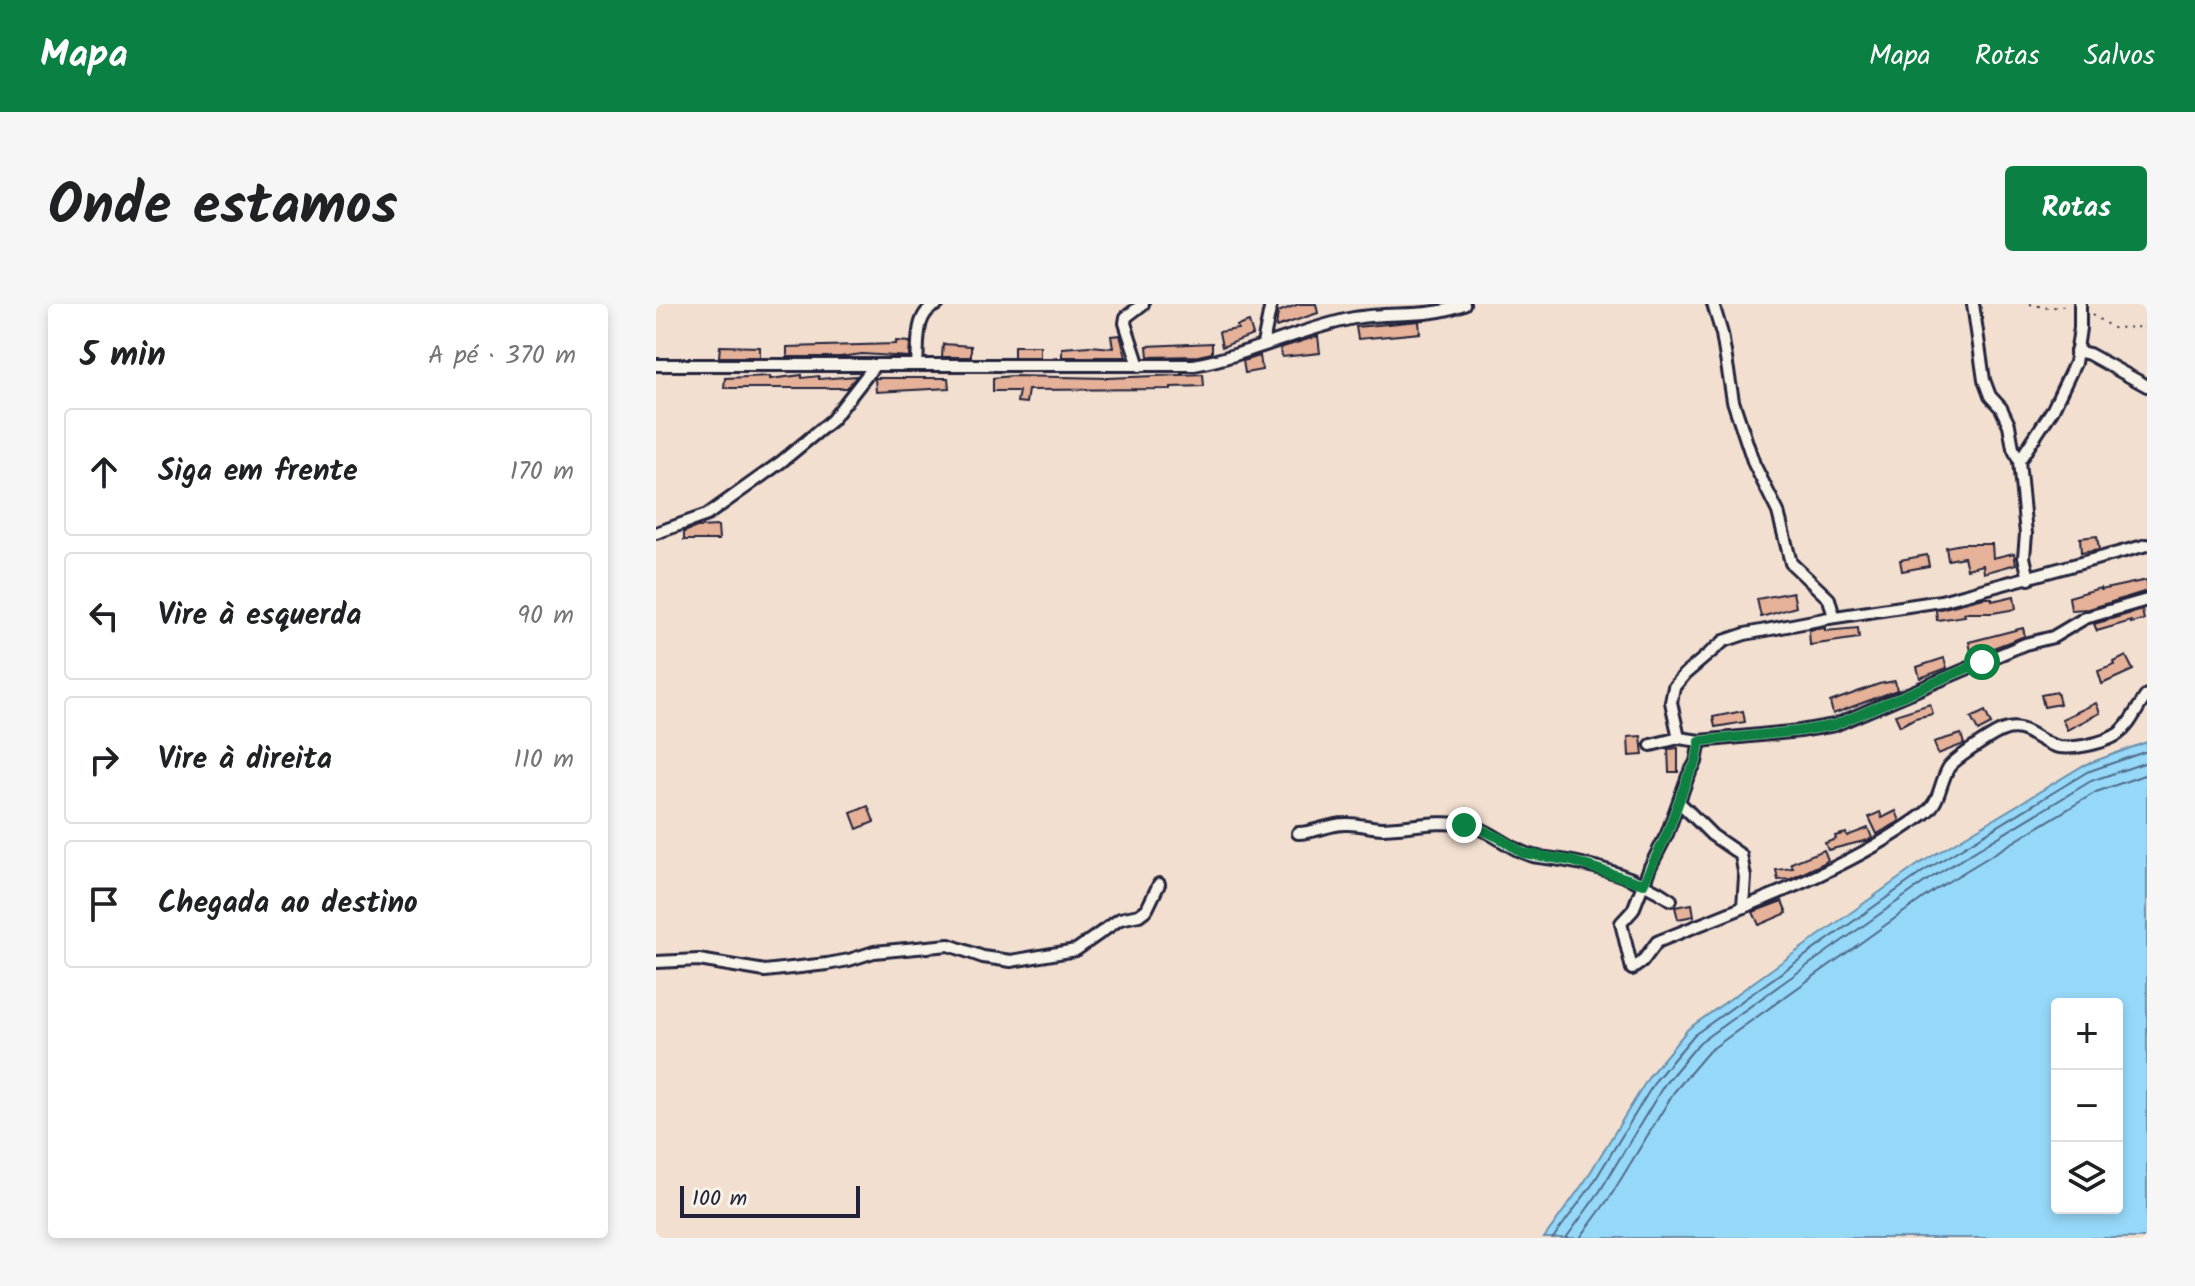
<!DOCTYPE html>
<html lang="pt">
<head>
<meta charset="utf-8">
<style>
  :root { --surface:#fff; --page:#f6f6f6; --text:#202124; --muted:#757577; --line:#e0e0e0; --accent:#0b8043 }
  body { margin:0; font-family:Kalam,sans-serif; background:var(--page); color:var(--text) }
  .controls { position:absolute; right:24px; bottom:24px; display:grid; overflow:hidden; border-radius:8px; box-shadow:0 4px 12px #0003 }
  .controls button { width:72px; height:72px; display:grid; place-items:center; padding:0; border:0; border-bottom:2px solid var(--line); background:var(--surface); color:var(--text); font:40px sans-serif }
  .scale { position:absolute; left:24px; bottom:20px; width:180px; box-sizing:border-box; padding-left:8px; border:4px solid #22223b; border-top:0; font-size:22px; line-height:28px; white-space:nowrap; color:#22223b; -webkit-text-stroke:6px #f7f3e8; paint-order:stroke }
  .stop { position:absolute; width:24px; height:24px; margin:-18px; border:6px solid #0b8043; border-radius:50%; background:#fff }
  .stop.end { background:#0b8043; border-color:#fff; box-shadow:0 2px 8px #0008 }
  .list { margin:0; padding:0; list-style:none }
  h2 { display:flex; justify-content:space-between; align-items:center; height:104px; margin:0; padding:0 32px; font-size:34px }
  h2 small { font-size:26px; font-weight:400; color:var(--muted) }
  .list li { display:grid; grid-template-columns:52px 1fr auto; gap:24px; align-items:center; box-sizing:border-box; height:128px; margin:0 16px 16px; padding:0 16px; border:2px solid var(--line); border-radius:8px }
  .list b { display:block; font-size:30px; white-space:nowrap }
  .list em { font-size:26px; font-style:normal; color:var(--muted) }
  .icon { flex:none; width:44px; height:44px; fill:none; stroke:currentColor; stroke-width:2; stroke-linecap:round; stroke-linejoin:round }
  .map { position:relative; flex:none; width:1491px; height:934px; overflow:hidden; border-radius:8px }
  header { display:flex; align-items:center; gap:48px; box-sizing:border-box; height:112px; padding:0 40px; background:var(--accent); color:#fff }
  header strong { font-size:38px }
  nav { display:flex; gap:44px; margin-inline-start:auto; font-size:28px }
  .intro { display:flex; align-items:center; justify-content:space-between; box-sizing:border-box; height:192px; padding:0 48px }
  h1 { margin:0; font-size:56px }
  .button { padding:20px 36px; border-radius:8px; background:var(--accent); color:#fff; font-size:28px; font-weight:700 }
  main { display:flex; gap:48px; padding:0 48px }
  aside { flex:1; background:var(--surface); border-radius:8px; box-shadow:0 4px 12px #0003 }
  .map>svg:first-child { display:block }
  .water { fill:#96d8f8; stroke:#688fac; stroke-width:2; fill-rule:evenodd }
  .lines { fill:none; stroke-linecap:round; stroke-linejoin:round }
  .shore { stroke:#506b87; stroke-width:2 }
  .building { fill:#e5b198; stroke:#22223b; stroke-width:2 }
  .street-casing { stroke:#22223b; stroke-width:16 }
  .path { stroke:#22223b; stroke-width:2; stroke-dasharray:2 6; stroke-linecap:butt }
  .street { stroke:#f7f3e8; stroke-width:10 }
  .route { stroke:#0b8043; stroke-width:10 }
</style>
</head>
<body>
<header>
<strong>Mapa</strong>
<nav><a>Mapa</a><a>Rotas</a><a>Salvos</a></nav>
</header>
<div class="intro"><h1>Onde estamos</h1><a class="button">Rotas</a></div>
<main>
<aside>
<h2>5 min<small>A pé · 370 m</small></h2>
<ul class="list">
<li><svg class="icon" aria-label="ahead" viewBox="0 0 24 24"><path d="M12 20V5M6 11l6-6 6 6"/></svg><div><b>Siga em frente</b></div><em>170 m</em></li>
<li><svg class="icon" aria-label="left" viewBox="0 0 24 24"><path d="M17 20v-9H6M10 6l-5 5 5 5"/></svg><div><b>Vire à esquerda</b></div><em>90 m</em></li>
<li><svg class="icon" aria-label="right" viewBox="0 0 24 24"><path d="M7 20v-9h11M14 6l5 5-5 5"/></svg><div><b>Vire à direita</b></div><em>110 m</em></li>
<li><svg class="icon" aria-label="arrive" viewBox="0 0 24 24"><path d="M6 21V4h12l-3 4 3 4H6"/></svg><div><b>Chegada ao destino</b></div></li>
</ul>
</aside>
<div class="map">
<svg width="1491" height="934" viewBox="0 0 1491 934">
  <rect width="100%" height="100%" fill="#f2dfd0"/>
  <filter id="ink" filterUnits="userSpaceOnUse"><feTurbulence type="fractalNoise" baseFrequency=".0125" numOctaves="2"/><feDisplacementMap in="SourceGraphic" scale="16" xChannelSelector="R" yChannelSelector="G"/><feConvolveMatrix kernelMatrix="1 2 1 2 8 2 1 2 1" color-interpolation-filters="sRGB"/></filter>
  <g filter="url(#ink)">
    <!-- water -->
    <path class="water" d="M1491,438V934H888L929,877L994,771L1032,725L1263,560L1428,461ZM1401,700H1461V904H1401Z"/>
    <g class="lines">
      <!-- shore -->
      <g class="shore">
        <polyline points="897,934 936,881 1000,776 1038,731 1268,567 1431,468 1491,447"/>
        <polyline points="910,934 944,887 1008,781 1044,738 1273,575 1435,477 1491,458"/>
        <polyline points="924,934 954,893 1018,788 1053,747 1280,585 1440,488 1491,470"/>
      </g>
    </g>
    <!-- building -->
    <g class="building">
      <polygon points="643,0 660,0 662,9 620,23 622,8"/>
      <polygon points="763,17 764,29 702,35 700,23"/>
      <polygon points="593,18 597,31 566,43 563,28 582,25 581,22"/>
      <polygon points="464,31 470,53 406,53 406,44 434,42 457,44 455,32"/>
      <polygon points="662,32 664,49 626,53 624,44"/>
      <polygon points="240,37 254,38 253,53 206,50 184,53 131,53 131,43 240,40"/>
      <polygon points="556,39 556,49 542,52 492,53 491,42"/>
      <polygon points="287,40 315,42 315,53 286,53"/>
      <polygon points="64,42 104,43 104,53 63,53"/>
      <rect x="358" y="42" width="26" height="11"/>
      <polygon points="604,52 606,66 589,69 587,57"/>
      <polygon points="547,70 548,82 515,83 515,85 372,86 370,99 361,98 363,87 337,87 337,74 355,72 452,74"/>
      <polygon points="146,71 146,74 163,72 163,75 201,72 191,84 68,84 69,74 114,72 114,75"/>
      <polygon points="219,74 292,74 293,84 220,88"/>
      <polygon points="62,222 63,236 28,236 28,228 41,223"/>
      <polygon points="1441,232 1443,246 1425,249 1424,234"/>
      <polygon points="1306,240 1336,240 1337,254 1358,249 1360,260 1328,269 1327,261 1311,265 1308,253 1292,256 1290,243"/>
      <polygon points="1271,251 1273,262 1246,267 1244,256"/>
      <polygon points="1491,276 1491,287 1433,305 1415,306 1413,293 1444,284 1444,286"/>
      <polygon points="1137,288 1140,303 1105,313 1101,295"/>
      <polygon points="1358,292 1360,305 1337,309 1308,309 1309,312 1281,316 1280,306 1328,294 1336,294 1336,297"/>
      <polygon points="1486,306 1488,316 1475,319 1475,317 1441,327 1438,320"/>
      <polygon points="1169,324 1169,327 1202,324 1203,334 1154,341 1153,326"/>
      <polygon points="1367,324 1369,332 1316,352 1313,338"/>
      <polygon points="1470,352 1477,366 1446,380 1442,367 1459,361 1458,358"/>
      <polygon points="1288,354 1291,364 1264,374 1261,363"/>
      <polygon points="1239,377 1241,386 1177,410 1174,398 1223,380"/>
      <polygon points="1401,388 1404,400 1388,403 1385,391"/>
      <polygon points="1440,399 1444,409 1411,426 1406,415"/>
      <polygon points="1274,400 1277,410 1259,414 1244,422 1239,411"/>
      <polygon points="1087,407 1089,418 1059,423 1057,413"/>
      <polygon points="1329,407 1335,420 1322,427 1315,414"/>
      <polygon points="1305,430 1308,440 1282,450 1278,438"/>
      <polygon points="985,432 987,451 973,452 972,433"/>
      <polygon points="1022,444 1022,468 1013,468 1012,445"/>
      <polygon points="212,502 218,518 201,525 195,509"/>
      <polygon points="1240,507 1244,517 1221,530 1213,513 1224,508 1226,514"/>
      <polygon points="1212,524 1216,534 1212,536 1172,546 1169,539 1180,535 1179,532 1190,529 1191,532"/>
      <polygon points="1168,546 1172,556 1168,559 1135,575 1122,576 1120,566 1137,564 1135,559"/>
      <polygon points="1126,597 1131,609 1103,621 1097,608"/>
      <polygon points="1036,600 1038,612 1022,615 1019,603"/>
    </g>
    <g class="lines">
      <!-- street casing -->
      <g class="street-casing">
        <g id="street">
          <polyline points="1057,0 1066,30 1077,97 1098,160 1122,208 1135,259 1173,295 1178,313"/>
          <polyline points="1317,0 1328,76 1334,92 1345,104 1353,121 1357,144 1363,157 1370,230 1368,253 1373,275"/>
          <polyline points="607,40 615,0"/>
          <polyline points="1420,47 1433,50 1491,82"/>
          <path d="M0,61H538C593,51 643,25 698,14C735,7 773,15 808,0"/>
          <path d="M261,61C263,38 258,9 282,0"/>
          <polyline points="483,62 469,19 470,13 487,0"/>
          <polyline points="1363,157 1397,105 1419,59 1424,24 1424,0"/>
          <polyline points="0,229 51,211 125,158 176,116 219,61"/>
          <polyline points="1023,434 1015,398 1018,383 1029,370 1068,337 1089,330 1173,314 1285,297 1491,241"/>
          <path d="M1044,437L1040,458L1032,472L1011,530L994,563L977,606L965,619L976,665L986,658L1001,638C1091,601 1189,568 1268,510C1285,498 1283,479 1293,463C1299,455 1338,429 1348,426C1371,418 1382,440 1403,443C1420,445 1448,439 1462,430C1475,421 1481,403 1491,391"/>
          <polyline points="995,441 1023,434 1044,437 1144,427 1179,421 1369,340 1397,333 1429,314 1491,296"/>
          <polyline points="1023,498 1056,531 1085,551 1089,573 1087,603"/>
          <path d="M642,529C658,529 673,520 689,520C701,519 714,524 726,524C754,523 783,516 811,521C838,526 857,550 883,553C928,558 977,570 1015,596"/>
          <polyline points="0,658 43,656 109,667 171,660 193,656 218,648 293,641 327,653 355,657 420,646 464,615 483,611 491,605 503,580"/>
        </g>
      </g>
      <!-- path -->
      <g class="path">
        <polyline points="1374,0 1392,4 1412,1"/>
        <polyline points="1436,11 1457,24 1491,23"/>
      </g>
      <!-- street -->
      <use href="#street" class="street"/>
    </g>
  </g>
  <g class="lines" filter="url(#ink)">
    <!-- route -->
    <polyline class="route" points="808,521 822,524 844,534 867,549 916,557 987,580 1011,530 1032,472 1040,458 1044,437 1144,427 1179,421 1326,358"/>
  </g>
</svg>
<div class="controls">
<button>+</button>
<button>−</button>
<button><svg class="icon" aria-label="layers" viewBox="0 0 24 24"><path d="M12 4l9 5-9 5-9-5zM3 14l9 5 9-5"/></svg></button>
</div>
<div class="scale">100 m</div>
<div class="stop" style="left:1326px;top:358px"></div>
<div class="stop end" style="left:808px;top:521px"></div>
</div>
</main>
</body>
</html>
